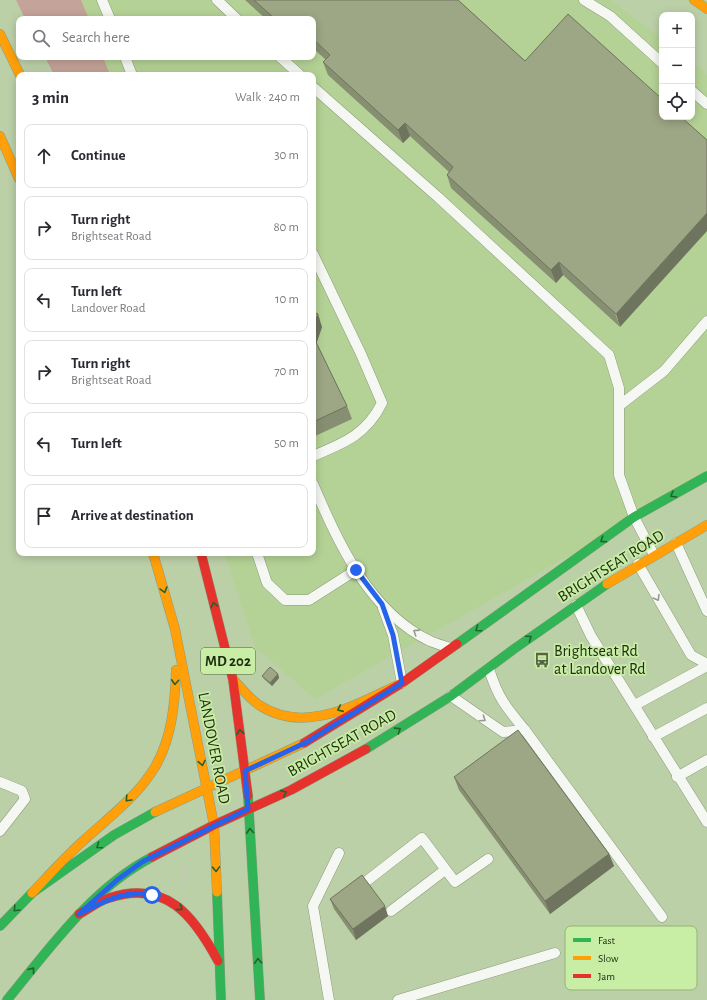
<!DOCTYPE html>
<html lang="en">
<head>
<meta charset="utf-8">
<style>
  :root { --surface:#fff; --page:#f7f7f7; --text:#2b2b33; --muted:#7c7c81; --line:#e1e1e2 }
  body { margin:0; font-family:"Alegreya Sans",sans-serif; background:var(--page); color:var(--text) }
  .controls { position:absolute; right:12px; top:12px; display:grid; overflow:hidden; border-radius:8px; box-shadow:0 2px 10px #0003 }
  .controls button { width:36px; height:36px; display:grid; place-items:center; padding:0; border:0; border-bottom:1px solid var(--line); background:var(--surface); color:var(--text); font:20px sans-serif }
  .stop { position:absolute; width:12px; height:12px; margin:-9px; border:3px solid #2563eb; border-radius:50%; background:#fff }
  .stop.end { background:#2563eb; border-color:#fff; box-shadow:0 1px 4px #0008 }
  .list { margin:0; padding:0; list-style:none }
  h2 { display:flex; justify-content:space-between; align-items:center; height:52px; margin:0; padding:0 16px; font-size:17px }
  h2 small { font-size:13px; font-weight:400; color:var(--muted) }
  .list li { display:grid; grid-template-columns:26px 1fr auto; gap:12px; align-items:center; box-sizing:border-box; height:64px; margin:0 8px 8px; padding:0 8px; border:1px solid var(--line); border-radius:8px }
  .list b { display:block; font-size:15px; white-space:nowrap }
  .list p { margin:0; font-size:13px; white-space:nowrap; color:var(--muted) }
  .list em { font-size:13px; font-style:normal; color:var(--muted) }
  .icon { flex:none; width:22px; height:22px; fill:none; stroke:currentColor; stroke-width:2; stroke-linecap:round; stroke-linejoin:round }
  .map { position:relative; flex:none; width:707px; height:1000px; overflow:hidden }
  .search { position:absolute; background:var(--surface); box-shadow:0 2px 10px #0003; left:16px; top:16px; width:300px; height:44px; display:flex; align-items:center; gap:10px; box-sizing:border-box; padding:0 14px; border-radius:8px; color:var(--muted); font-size:15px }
  .panel { position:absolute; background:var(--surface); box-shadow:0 2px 10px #0003; left:16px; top:72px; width:300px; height:484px; border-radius:8px }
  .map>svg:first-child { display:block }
  .built { fill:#b4d295 }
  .forest { fill:#c4a398 }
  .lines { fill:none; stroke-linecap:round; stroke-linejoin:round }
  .lane-casing { stroke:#8d9c7d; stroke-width:11 }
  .fast-casing { stroke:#8d9c7d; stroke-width:10 }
  .slow-casing { stroke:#8d9c7d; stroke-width:10 }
  .jam-casing { stroke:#8d9c7d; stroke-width:10 }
  .path { stroke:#c4c9bd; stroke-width:2.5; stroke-dasharray:3 2; stroke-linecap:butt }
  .lane { stroke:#f5f8f2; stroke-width:10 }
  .fast { stroke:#30b455; stroke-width:9 }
  .slow { stroke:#ff9f0a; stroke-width:9 }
  .jam { stroke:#e5322d; stroke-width:9 }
  .wall { fill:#878f72 }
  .shaded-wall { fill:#6e745d }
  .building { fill:#9da685; stroke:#6e745d }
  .oneway { stroke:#25622b }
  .oneway2 { stroke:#949c8c }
  .route { stroke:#2563eb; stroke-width:5 }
  .labels { text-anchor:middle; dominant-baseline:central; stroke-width:3.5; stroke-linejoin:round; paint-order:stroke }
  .shield { fill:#c8eda4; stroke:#51663c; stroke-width:1 }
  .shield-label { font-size:15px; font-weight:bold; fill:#1e2c0f }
  .street-label { font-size:16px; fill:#1e2c0f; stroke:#c8eda4 }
  .poi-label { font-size:16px; fill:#1e2c0f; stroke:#c8eda4; text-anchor:start }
  .key { fill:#c8eda4; stroke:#95b377; stroke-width:1 }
  .key-label { font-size:11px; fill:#1e2c0f }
</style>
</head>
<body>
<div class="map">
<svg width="707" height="1000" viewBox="0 0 707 1000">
  <rect width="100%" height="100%" fill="#bcd0a8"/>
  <!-- built -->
  <polygon class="built" points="41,0 611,0 662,39 662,117 692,117 692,62 707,74 707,478 315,699 255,647 224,553 313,553 313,75 66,75 60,57 313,57 313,19 47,19"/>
  <!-- forest -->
  <g class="forest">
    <polygon points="16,0 81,0 89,19 25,19"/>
    <polygon points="45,57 103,57 110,75 54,75"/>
  </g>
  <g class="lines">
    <!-- lane casing -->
    <g class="lane-casing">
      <g id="lane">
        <polyline points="102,0 110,19"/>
        <polyline points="217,0 237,19"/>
        <polyline points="584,0 610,16 662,63"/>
        <polyline points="125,57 132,75"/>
        <polyline points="280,57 300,75"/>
        <polyline points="313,87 439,198 609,355 619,388 619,475 634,517 654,555"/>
        <polyline points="692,91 707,104"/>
        <path d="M313,254L361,354L382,403C366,435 344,443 313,456"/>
        <polyline points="620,405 664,371 707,321"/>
        <path d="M313,484C338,542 369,612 430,641C437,644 444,646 451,648"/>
        <polyline points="676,543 707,611"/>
        <polyline points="257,553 267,583 285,600 309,600 356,570"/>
        <polyline points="638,564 691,655 707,664"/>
        <polyline points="576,605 591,636 707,822"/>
        <polyline points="383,608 393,635 402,683"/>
        <path d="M489,669C498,698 506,707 525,730L662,917"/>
        <polyline points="451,696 503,732 525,730"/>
        <polyline points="635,705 707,666"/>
        <polyline points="653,737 707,708"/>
        <polyline points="677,777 707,760"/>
        <polyline points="0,782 22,791 25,799 0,831"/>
        <polyline points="368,880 422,838 455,882 488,859"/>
        <polyline points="391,911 445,870"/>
        <polyline points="329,1000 313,906 339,853"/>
        <polyline points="398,1000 555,953"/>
      </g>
    </g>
    <!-- fast casing -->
    <g class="fast-casing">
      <g id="fast">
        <polyline points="457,644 634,517 707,476"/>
        <polyline points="366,749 451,696 514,649 607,584"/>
        <polyline points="248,796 260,1000"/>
        <polyline points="217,892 221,1000"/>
        <polyline points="0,926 32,893 114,835 155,812"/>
        <path d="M7,1000C50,948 91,889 152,857"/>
      </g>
    </g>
    <!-- slow casing -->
    <g class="slow-casing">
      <g id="slow">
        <polyline points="694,0 707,9"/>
        <polyline points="0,34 20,75"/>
        <polyline points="0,136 19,179"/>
        <polyline points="153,553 175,629 214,825 217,892"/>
        <polyline points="607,584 707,525"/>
        <path d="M233,679C241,688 249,698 259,705C306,736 358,703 402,683"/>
        <polyline points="155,812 304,743"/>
        <path d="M32,893C49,875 65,857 83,841C108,818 137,797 155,767C172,738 175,703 176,670"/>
      </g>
    </g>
    <!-- jam casing -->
    <g class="jam-casing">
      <g id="jam">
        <polyline points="201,553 233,680 248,796"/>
        <polyline points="304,743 402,683 457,644"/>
        <polyline points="152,857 214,825 291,790 366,749"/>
        <path d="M79,914C89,909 98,901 109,898C166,879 194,916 218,961"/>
      </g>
    </g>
    <!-- path -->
    <g class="path">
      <polyline points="403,754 418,744"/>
      <polyline points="184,864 185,888"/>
      <polyline points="184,872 190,871"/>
    </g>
    <!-- lane -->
    <use href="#lane" class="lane"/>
    <!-- fast -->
    <use href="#fast" class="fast"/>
    <!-- slow -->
    <use href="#slow" class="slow"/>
    <!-- jam -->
    <use href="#jam" class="jam"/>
  </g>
  <!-- wall -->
  <g class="wall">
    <polygon points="245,0 458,0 525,61 620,327 563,275 556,283 451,188 447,175 449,172 410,136 403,143 328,75 323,62 326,60 313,48 313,19 266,19"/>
    <polygon points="313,312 322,327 316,343 347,406 352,419 313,437"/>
    <polygon points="278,674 279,678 272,686 264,679 262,676"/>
    <polygon points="454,777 609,854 614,866 550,914 459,790"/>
    <polygon points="330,899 388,916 356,940 334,909"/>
  </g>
  <!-- shaded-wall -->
  <g class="shaded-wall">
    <polygon points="405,123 410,136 403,143 398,130"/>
    <polygon points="707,213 707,231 620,327 616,314"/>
    <polygon points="559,262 563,275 556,283 551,270"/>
    <polygon points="318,314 322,327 316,345 313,337 313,326"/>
    <polygon points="278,674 279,678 272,686 270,683"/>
    <polygon points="609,854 614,866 550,914 545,901"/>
    <polygon points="385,906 388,916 356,940 353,929"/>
  </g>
  <!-- building -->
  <g class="building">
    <polygon points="254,0 458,0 525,61 568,14 662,99 662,117 681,117 707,140 707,213 616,314 559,262 551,270 447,175 453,167 405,123 398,130 323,62 330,55 313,39 313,19 275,19"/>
    <polygon points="313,312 318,314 313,326"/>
    <polygon points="313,336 347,406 313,422"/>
    <polygon points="270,667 278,674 270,683 262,676"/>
    <polygon points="518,730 609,854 545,901 454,777"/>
    <polygon points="362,875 385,906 353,929 330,899"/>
  </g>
  <!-- one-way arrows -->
  <defs><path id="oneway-chevron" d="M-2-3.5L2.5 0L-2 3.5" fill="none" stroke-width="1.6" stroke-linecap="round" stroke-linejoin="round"/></defs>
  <g class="oneway">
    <use href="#oneway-chevron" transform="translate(673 495) rotate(150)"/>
    <use href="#oneway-chevron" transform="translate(603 540) rotate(146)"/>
    <use href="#oneway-chevron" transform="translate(164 590) rotate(74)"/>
    <use href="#oneway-chevron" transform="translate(214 605) rotate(-104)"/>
    <use href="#oneway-chevron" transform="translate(478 629) rotate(145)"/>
    <use href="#oneway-chevron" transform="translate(529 638) rotate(-35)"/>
    <use href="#oneway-chevron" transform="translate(175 682) rotate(94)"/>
    <use href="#oneway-chevron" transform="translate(340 709) rotate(156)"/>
    <use href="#oneway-chevron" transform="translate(398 730) rotate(-33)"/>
    <use href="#oneway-chevron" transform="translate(240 732) rotate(-98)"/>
    <use href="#oneway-chevron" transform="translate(202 763) rotate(79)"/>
    <use href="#oneway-chevron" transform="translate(284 793) rotate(-24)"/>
    <use href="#oneway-chevron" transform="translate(128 799) rotate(133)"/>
    <use href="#oneway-chevron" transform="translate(250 831) rotate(-94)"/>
    <use href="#oneway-chevron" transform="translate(99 846) rotate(145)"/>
    <use href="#oneway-chevron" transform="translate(216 869) rotate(88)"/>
    <use href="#oneway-chevron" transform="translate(180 908) rotate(36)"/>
    <use href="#oneway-chevron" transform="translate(16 909) rotate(134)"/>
    <use href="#oneway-chevron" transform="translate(258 961) rotate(-93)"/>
    <use href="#oneway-chevron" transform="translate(32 970) rotate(-52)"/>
  </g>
  <g class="oneway2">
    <use href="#oneway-chevron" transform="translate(657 598) rotate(60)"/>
    <use href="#oneway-chevron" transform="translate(416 632) rotate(-147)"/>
    <use href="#oneway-chevron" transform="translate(483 719) rotate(34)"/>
  </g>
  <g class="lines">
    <!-- route -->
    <path class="route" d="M152,895C124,890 102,902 79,914L117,880L142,862L248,809L245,771L307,742L402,683L393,635L382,604L356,570"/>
  </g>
  <!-- icons -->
  <defs>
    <g id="bus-bare" transform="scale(1.2)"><path d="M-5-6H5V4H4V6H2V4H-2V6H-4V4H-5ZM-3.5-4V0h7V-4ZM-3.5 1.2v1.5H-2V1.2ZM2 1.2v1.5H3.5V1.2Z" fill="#556545" stroke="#c8eda4" stroke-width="2.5" paint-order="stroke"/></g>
  </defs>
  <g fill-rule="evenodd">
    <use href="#bus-bare" x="542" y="660"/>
  </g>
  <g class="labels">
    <!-- shield labels -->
    <rect class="shield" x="201" y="648" width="54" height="26" rx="3"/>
    <g class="shield-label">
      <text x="228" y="661">MD 202</text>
    </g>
    <!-- street labels -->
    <g class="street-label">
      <text transform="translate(611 566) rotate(-32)">BRIGHTSEAT ROAD</text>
      <text transform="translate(342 743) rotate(-29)">BRIGHTSEAT ROAD</text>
      <text transform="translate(214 748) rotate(79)">LANDOVER ROAD</text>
    </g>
    <!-- poi labels -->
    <g class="poi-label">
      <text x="554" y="651">Brightseat Rd<tspan x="554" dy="18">at Landover Rd</tspan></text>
    </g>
  </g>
  <!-- legend -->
  <rect x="565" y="926" width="132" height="64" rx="6" class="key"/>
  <rect x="573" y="938" width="18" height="4" fill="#30b455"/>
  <rect x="573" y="956" width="18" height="4" fill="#ff9f0a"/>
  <rect x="573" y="974" width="18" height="4" fill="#e5322d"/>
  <g class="key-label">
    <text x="598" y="944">Fast</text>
    <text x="598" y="962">Slow</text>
    <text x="598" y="980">Jam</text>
  </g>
</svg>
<div class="controls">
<button>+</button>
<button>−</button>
<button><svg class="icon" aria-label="locate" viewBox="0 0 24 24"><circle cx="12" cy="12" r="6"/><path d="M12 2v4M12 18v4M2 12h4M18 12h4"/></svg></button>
</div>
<div class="stop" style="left:152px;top:895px"></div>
<div class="stop end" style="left:356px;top:570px"></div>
<div class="search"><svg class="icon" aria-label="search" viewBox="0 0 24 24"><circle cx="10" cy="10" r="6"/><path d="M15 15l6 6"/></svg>Search here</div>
<section class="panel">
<h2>3 min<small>Walk · 240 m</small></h2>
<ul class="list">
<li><svg class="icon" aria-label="ahead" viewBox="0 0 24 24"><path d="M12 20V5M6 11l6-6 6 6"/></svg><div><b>Continue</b></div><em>30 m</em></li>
<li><svg class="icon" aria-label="right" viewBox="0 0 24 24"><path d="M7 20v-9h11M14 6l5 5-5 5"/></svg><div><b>Turn right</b><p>Brightseat Road</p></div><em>80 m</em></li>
<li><svg class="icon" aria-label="left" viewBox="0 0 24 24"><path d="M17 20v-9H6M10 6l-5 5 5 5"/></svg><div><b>Turn left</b><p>Landover Road</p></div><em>10 m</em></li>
<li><svg class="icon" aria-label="right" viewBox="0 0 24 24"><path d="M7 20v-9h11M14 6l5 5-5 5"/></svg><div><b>Turn right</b><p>Brightseat Road</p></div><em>70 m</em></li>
<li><svg class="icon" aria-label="left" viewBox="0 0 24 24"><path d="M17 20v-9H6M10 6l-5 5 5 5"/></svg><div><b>Turn left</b></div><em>50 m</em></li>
<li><svg class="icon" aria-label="arrive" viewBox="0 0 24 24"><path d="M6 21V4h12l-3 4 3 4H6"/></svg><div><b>Arrive at destination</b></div></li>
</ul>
</section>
</div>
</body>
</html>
